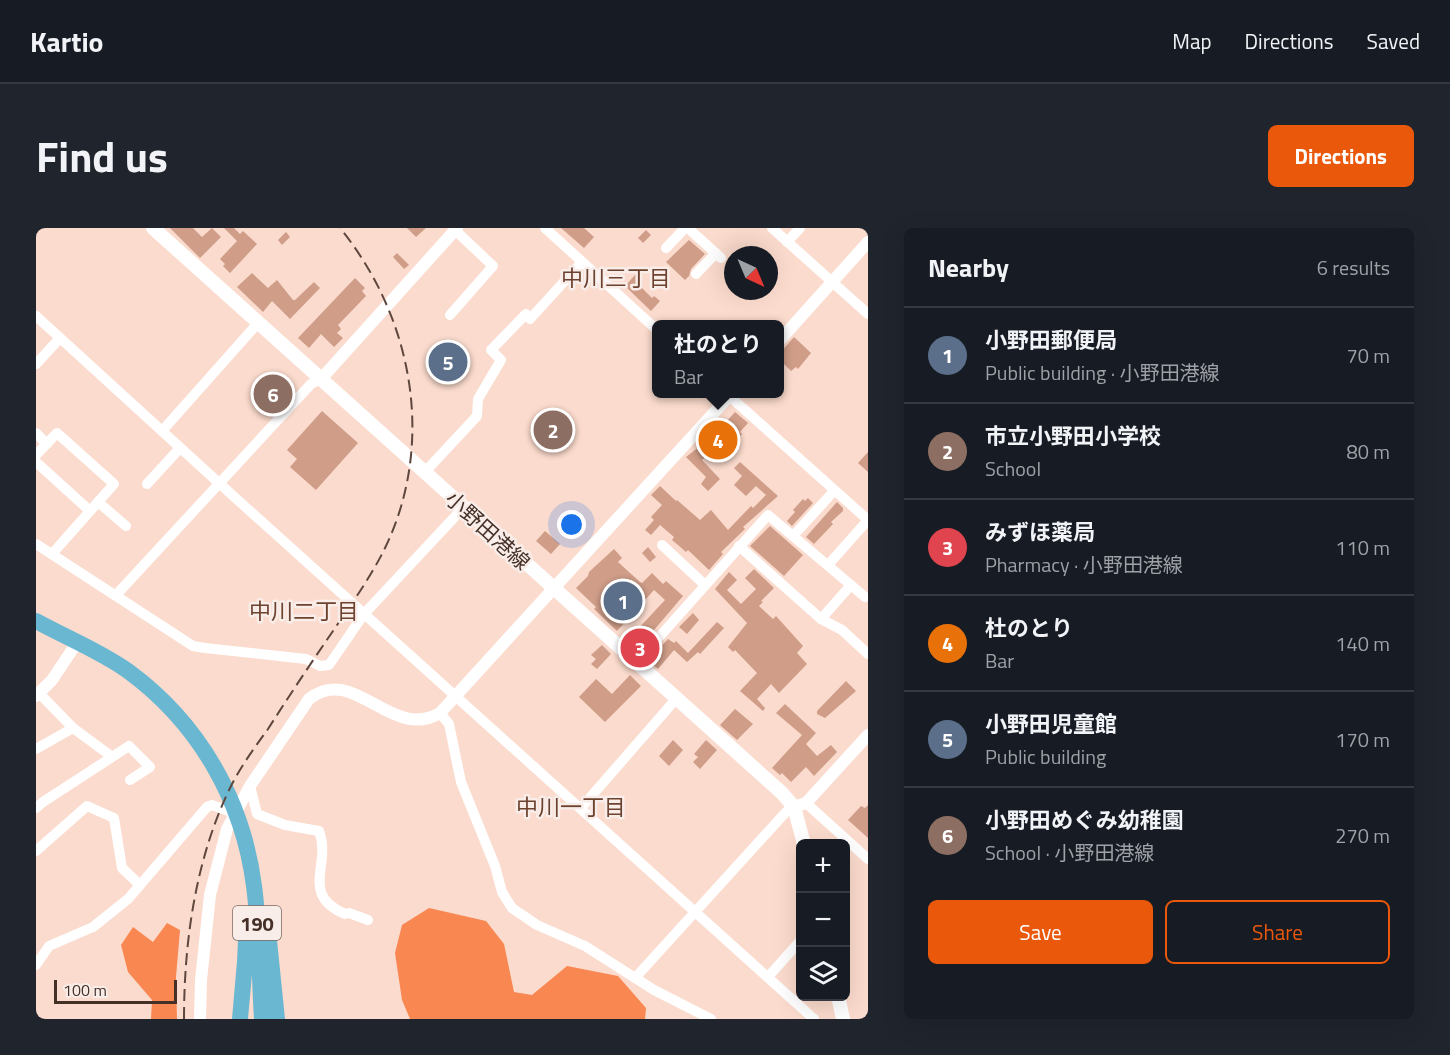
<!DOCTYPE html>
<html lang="en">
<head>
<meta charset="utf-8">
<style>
  :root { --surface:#171b24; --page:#20242c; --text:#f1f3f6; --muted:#9ea1a6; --line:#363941; --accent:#ea580c }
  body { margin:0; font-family:"Titillium Web","Noto Sans JP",sans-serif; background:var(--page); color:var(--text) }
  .controls { position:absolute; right:18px; bottom:18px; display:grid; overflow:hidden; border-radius:9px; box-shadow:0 6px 24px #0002 }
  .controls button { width:54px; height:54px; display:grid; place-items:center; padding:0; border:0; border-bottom:2px solid var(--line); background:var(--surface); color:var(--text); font:30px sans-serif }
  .compass { position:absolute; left:688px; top:18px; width:54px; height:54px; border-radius:50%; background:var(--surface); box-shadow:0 6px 24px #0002; rotate:136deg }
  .scale { position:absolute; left:18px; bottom:15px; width:123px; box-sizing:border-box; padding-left:6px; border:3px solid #453027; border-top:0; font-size:16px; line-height:21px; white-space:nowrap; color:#453027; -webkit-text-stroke:4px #f8ede9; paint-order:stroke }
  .you { position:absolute; left:536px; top:297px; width:21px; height:21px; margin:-15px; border:4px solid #fff; border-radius:50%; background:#1a73e8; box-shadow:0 0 0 9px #1a73e833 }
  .badge { display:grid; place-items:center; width:39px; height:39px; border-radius:50%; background:var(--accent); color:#fff; font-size:20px; font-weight:700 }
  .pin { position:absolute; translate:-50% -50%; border:3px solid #fff; box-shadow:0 2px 6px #0006 }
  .popup { position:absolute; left:616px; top:92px; width:132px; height:78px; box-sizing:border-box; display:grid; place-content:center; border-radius:9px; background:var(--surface); filter:drop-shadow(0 2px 4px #0005); font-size:20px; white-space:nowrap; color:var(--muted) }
  .popup b { font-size:22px; color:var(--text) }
  .popup::after { content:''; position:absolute; left:50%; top:100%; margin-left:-12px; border:12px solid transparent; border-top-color:var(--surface) }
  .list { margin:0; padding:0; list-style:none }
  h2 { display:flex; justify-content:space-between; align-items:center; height:78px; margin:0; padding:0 24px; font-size:26px }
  h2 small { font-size:20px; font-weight:400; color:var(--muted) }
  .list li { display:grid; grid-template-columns:39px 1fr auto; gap:18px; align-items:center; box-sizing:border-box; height:96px; padding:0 24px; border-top:2px solid var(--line) }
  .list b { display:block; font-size:22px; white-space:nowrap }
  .list p { margin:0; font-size:20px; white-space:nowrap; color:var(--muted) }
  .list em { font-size:20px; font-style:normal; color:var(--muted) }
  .actions { display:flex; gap:12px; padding:18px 24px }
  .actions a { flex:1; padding:14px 0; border:2px solid var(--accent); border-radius:9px; text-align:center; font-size:21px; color:var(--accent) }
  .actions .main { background:var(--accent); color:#fff }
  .icon { flex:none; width:33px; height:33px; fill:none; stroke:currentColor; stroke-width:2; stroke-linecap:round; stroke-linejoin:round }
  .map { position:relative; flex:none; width:832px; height:791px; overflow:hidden; border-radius:9px }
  header { display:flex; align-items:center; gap:36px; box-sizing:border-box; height:84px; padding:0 30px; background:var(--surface); border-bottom:2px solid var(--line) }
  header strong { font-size:28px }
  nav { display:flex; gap:33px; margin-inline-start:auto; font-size:21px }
  .intro { display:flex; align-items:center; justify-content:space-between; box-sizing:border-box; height:144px; padding:0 36px }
  h1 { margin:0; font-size:42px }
  .button { padding:15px 27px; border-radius:9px; background:var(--accent); color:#fff; font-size:21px; font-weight:700 }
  main { display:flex; gap:36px; padding:0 36px }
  aside { flex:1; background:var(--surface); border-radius:9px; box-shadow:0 6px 24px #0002 }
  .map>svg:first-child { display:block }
  .forest { fill:#f98752 }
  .building { fill:#cf9d88 }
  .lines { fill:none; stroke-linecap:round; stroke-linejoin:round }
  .minor { stroke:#fff; stroke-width:10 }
  .tertiary { stroke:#fff; stroke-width:12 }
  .secondary { stroke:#fff; stroke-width:14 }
  .trunk { stroke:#6ab7d2; stroke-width:16 }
  .rail { stroke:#5e473e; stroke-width:2; stroke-dasharray:12 6; stroke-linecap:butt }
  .labels { text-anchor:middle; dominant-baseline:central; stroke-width:5; stroke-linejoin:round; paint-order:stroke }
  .shield { fill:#f8ede9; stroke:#7b6961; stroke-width:1.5 }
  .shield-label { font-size:20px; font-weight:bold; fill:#453027 }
  .street-label { font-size:21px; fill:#453027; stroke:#f8ede9 }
  .neighbourhood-label { font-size:22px; fill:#6d422f; stroke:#f8ede9 }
</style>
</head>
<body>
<header>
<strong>Kartio</strong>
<nav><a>Map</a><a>Directions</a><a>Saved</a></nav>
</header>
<div class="intro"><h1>Find us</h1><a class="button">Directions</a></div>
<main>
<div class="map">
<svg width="832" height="791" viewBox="0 0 832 791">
  <rect width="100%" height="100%" fill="#fbdbcd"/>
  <!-- forest -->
  <g class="forest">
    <polygon points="393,680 450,693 468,716 478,764 496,767 531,738 582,748 610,780 609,791 374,791 366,772 359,725 366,697"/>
    <polygon points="131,695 144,702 140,749 141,791 115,791 116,772 92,744 85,717 97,699 117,714"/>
  </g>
  <!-- building -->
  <g class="building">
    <polygon points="134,0 157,0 166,9 176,0 185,9 164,30"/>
    <polygon points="188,0 198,0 204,6 207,3 221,16 194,45 187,38 189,36 184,31 201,13"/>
    <polygon points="371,0 390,0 380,9"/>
    <polygon points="525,0 548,0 558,9 548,20"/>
    <polygon points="610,2 615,7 607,15 602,10"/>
    <polygon points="250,4 254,9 246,17 242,12"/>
    <polygon points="653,12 669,26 655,41 653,48 649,52 630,34"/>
    <polygon points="361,25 373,37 368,41 357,29"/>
    <polygon points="216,45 232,60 241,52 257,72 259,72 278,54 284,60 254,91 236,73 227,84 201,59"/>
    <polygon points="600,46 605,51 603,53 607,56 604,58 616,70 618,68 624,73 615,83 589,58"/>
    <polygon points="319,50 329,60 326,63 330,68 302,97 305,101 301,105 307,110 298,119 285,106 273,120 262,110"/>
    <polygon points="758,109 775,125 762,141 760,139 755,143 744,132 744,125"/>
    <polygon points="286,183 322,215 280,262 254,239 261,231 251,222"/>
    <polygon points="699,184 712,195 704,204 706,206 696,217 694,215 685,224 680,218 666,232 684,251 672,263 665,256 670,249 650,229 677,208 687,198 685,196 689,191 691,193"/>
    <polygon points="832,224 832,244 822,235"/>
    <polygon points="704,234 742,268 707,299 709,301 685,324 687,326 673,342 652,322 650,324 642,317 636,312 638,309 624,297 615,307 609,302 618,292 615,289 626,277 615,267 624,258 640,273 641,272 664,292 675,282 692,302 715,278 717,280 730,267 720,258 710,268 698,257 706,248 698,240"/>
    <polygon points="772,270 777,275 756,298 751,293 759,284 757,282 767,271 769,273"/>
    <polygon points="801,274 807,280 807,283 795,294 797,296 778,316 770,309"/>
    <polygon points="734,298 767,327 748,348 714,318"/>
    <polygon points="509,303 524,316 515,326 500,313"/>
    <polygon points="612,319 620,329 614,334 606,325"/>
    <polygon points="578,321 586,330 582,334 604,354 606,355 616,345 627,356 630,353 647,368 601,422 599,420 609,409 601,402 629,372 618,362 581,403 558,381 560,379 540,360 552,348 553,344"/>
    <polygon points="718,341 738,360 725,373 727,374 723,378 737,391 740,388 767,418 761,425 771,436 743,465 735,456 721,471 729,480 727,483 704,463 721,445 699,422 697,424 692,419 711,395 679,361 693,344 701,352 691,362 705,376 720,361 709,350"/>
    <polygon points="657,385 663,392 651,406 643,399"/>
    <polygon points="681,394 688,400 664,426 662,424 651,434 638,422 622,441 612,432 632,411 638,415 640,413 652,425"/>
    <polygon points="566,417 575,426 561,441 555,436 560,431 555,427"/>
    <polygon points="594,447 605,458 569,494 543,469 560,451 576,466"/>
    <polygon points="810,453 820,463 789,490 781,486 781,483"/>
    <polygon points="749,476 780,505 770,516 781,528 795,517 801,524 778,548 770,539 755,554 746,545 744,547 736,540 766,507 740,485"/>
    <polygon points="699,481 717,496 701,512 684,497"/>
    <polygon points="637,512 647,522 633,538 623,528"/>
    <polygon points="670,512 681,522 664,541 657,534 662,529 658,526"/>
    <polygon points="832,577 832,610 812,592 825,578 829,580"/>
  </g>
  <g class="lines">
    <!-- minor -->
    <g class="minor">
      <polyline points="509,0 620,101"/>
      <polyline points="652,0 685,30"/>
      <polyline points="736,0 832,86"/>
      <polyline points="751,14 764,0"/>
      <polyline points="630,20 649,0"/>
      <polyline points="660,46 680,25"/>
      <polyline points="414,87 457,38 419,2"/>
      <polyline points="0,88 184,256 778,791"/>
      <polyline points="0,136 24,110"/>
      <polyline points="691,166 832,292"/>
      <polyline points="126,203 222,95"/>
      <polyline points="0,205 11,216"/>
      <polyline points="0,227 21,205 78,256 16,326"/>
      <polyline points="0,234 54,283"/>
      <polyline points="388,245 441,188 442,171 465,132 455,122 490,86 494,91 546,34"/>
      <polyline points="111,256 144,220"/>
      <polyline points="62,274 90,298"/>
      <polyline points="757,308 798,263"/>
      <polyline points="0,316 157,418 169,420 270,431 284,438 293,437 328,386 427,280"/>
      <polyline points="626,317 669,357"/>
      <polyline points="703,318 785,391 806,402 832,426"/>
      <polyline points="792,337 832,292"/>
      <polyline points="81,366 275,156 285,151"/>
      <polyline points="785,391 815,357"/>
      <polyline points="600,435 732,287 829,369"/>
      <polyline points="4,466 37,500 75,528"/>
      <polyline points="404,485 413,496 425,554 459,638 466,664 476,680 501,697 549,718 618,762 675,791"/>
      <polyline points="0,521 37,500"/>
      <path d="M214,558L221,586L249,597L283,603C296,637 263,666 309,686L313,685L332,692"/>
      <polyline points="770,575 832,631"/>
      <polyline points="0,580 7,574 93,518 114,539 94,552"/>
      <polyline points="545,580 640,471"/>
      <polyline points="0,623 51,578 78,590 86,640 104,657"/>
      <polyline points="0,737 13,718 57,699 92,671 171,579 176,577 198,585"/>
      <polyline points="732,749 764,713"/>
      <polyline points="599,750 750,584 758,579"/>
    </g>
    <!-- tertiary -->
    <g class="tertiary">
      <polyline points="744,112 832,14"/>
      <polyline points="285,151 421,0"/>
      <polyline points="0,468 16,452 42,413"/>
      <polyline points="758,579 770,575 832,507"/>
      <path d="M164,791L165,752L174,667L191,601L214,558L273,471C318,435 355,514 404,485L695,166"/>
    </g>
    <!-- secondary -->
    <g class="secondary">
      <polyline points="117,0 746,565 758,579 768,616"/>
      <polyline points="802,768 807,791"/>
    </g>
    <!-- trunk -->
    <g class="trunk">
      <path d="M0,393C31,410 64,423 92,443C163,495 207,572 218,658C224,702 223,747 226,791"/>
      <polyline points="231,693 241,791"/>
      <polyline points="204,791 209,734 211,690"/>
    </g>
    <!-- rail -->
    <path class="rail" d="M148,791C148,712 160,629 195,558C205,538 219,519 232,501C253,468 275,435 297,403C314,378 332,353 346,326C401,219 378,91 304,0"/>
  </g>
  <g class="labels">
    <!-- shield labels -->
    <rect class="shield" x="197" y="678" width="48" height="34" rx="4.5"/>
    <g class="shield-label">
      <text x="221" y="695">190</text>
    </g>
    <!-- street labels -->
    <g class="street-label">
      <text transform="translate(452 302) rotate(42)">小野田港線</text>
    </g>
    <!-- neighbourhood labels -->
    <g class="neighbourhood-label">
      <text x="580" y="50">中川三丁目</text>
      <text x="268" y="383">中川二丁目</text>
      <text x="535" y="579">中川一丁目</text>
    </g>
  </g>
</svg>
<div class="controls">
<button>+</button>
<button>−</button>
<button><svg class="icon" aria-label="layers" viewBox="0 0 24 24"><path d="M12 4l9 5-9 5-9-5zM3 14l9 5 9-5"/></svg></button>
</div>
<svg class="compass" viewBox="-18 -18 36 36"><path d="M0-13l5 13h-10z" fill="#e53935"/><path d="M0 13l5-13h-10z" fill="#9ea1a6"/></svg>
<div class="scale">100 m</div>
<div class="you"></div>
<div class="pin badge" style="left:587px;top:373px;background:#5c6f8a">1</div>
<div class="pin badge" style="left:517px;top:202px;background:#8d6e63">2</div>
<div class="pin badge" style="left:604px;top:420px;background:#e0444e">3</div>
<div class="pin badge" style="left:682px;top:212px;background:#e8710a">4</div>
<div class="popup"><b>杜のとり</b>Bar</div>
<div class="pin badge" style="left:412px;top:134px;background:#5c6f8a">5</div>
<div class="pin badge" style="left:237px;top:166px;background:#8d6e63">6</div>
</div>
<aside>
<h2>Nearby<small>6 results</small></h2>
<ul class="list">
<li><span class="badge" style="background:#5c6f8a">1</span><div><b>小野田郵便局</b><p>Public building · 小野田港線</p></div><em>70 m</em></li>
<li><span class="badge" style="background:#8d6e63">2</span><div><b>市立小野田小学校</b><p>School</p></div><em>80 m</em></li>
<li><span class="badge" style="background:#e0444e">3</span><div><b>みずほ薬局</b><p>Pharmacy · 小野田港線</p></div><em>110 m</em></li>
<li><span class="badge" style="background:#e8710a">4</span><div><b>杜のとり</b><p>Bar</p></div><em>140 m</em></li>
<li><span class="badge" style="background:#5c6f8a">5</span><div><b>小野田児童館</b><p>Public building</p></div><em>170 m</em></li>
<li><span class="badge" style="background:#8d6e63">6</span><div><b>小野田めぐみ幼稚園</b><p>School · 小野田港線</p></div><em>270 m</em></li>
</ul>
<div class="actions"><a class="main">Save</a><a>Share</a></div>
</aside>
</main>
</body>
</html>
